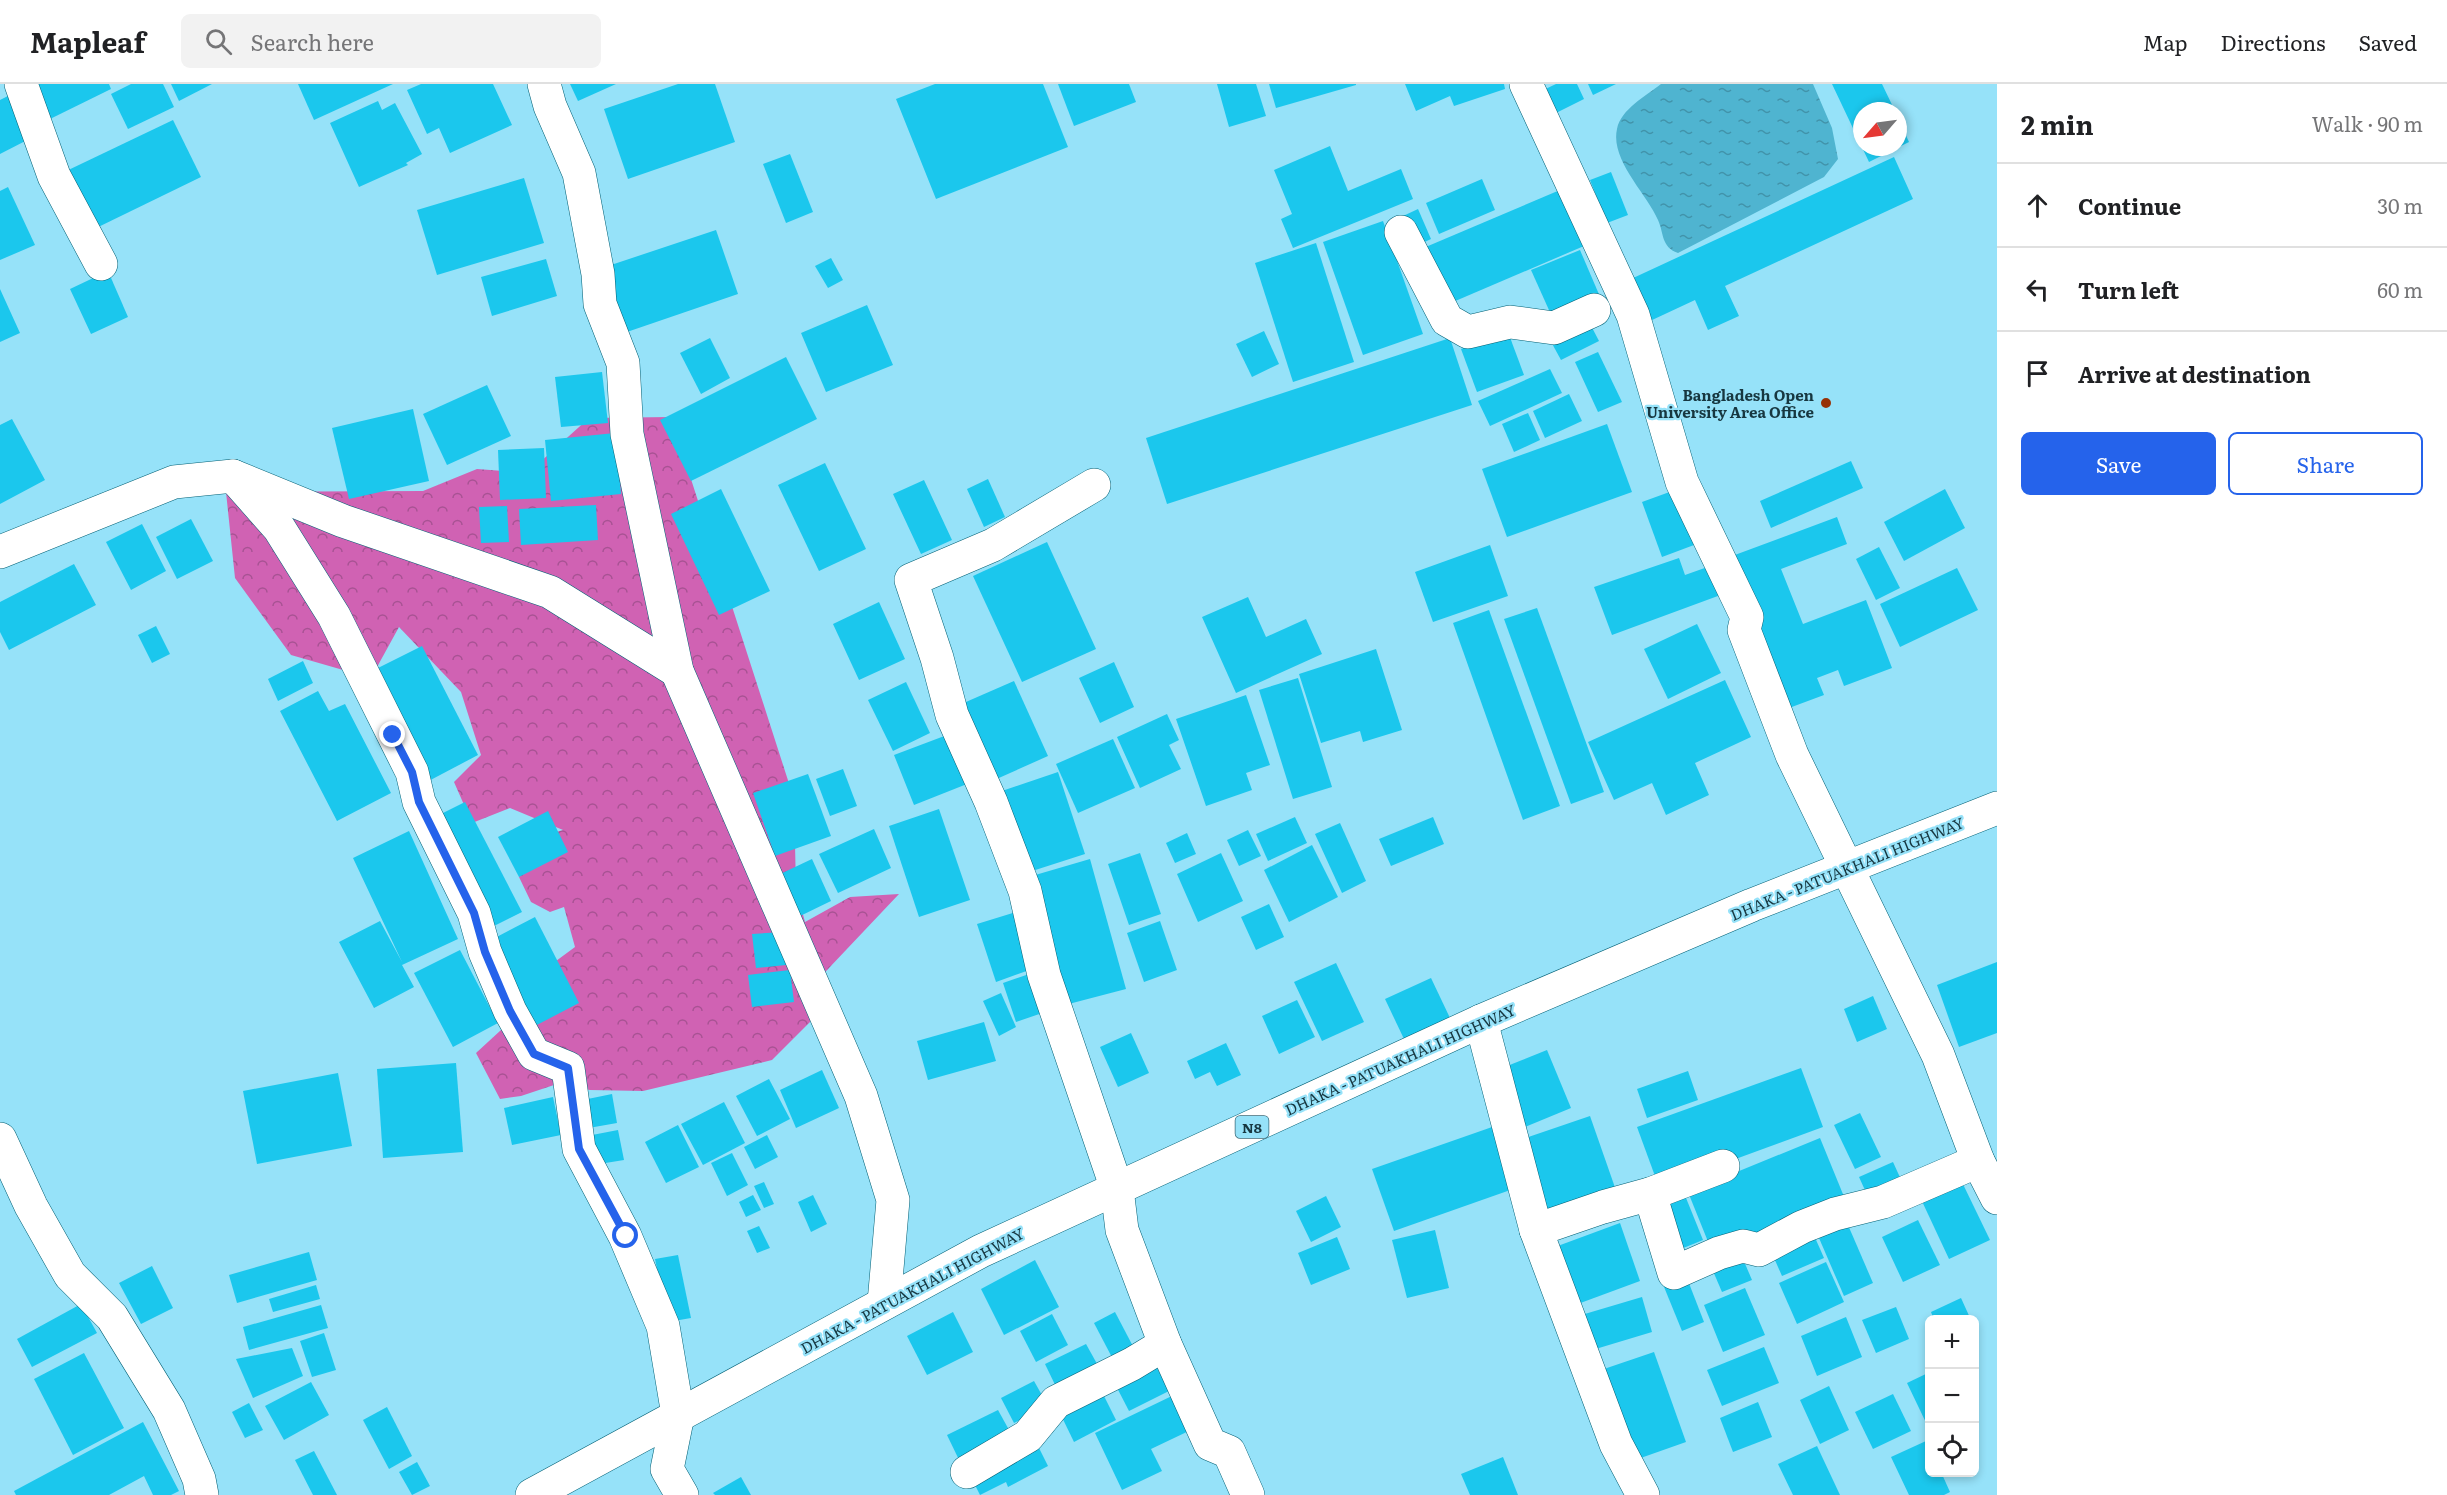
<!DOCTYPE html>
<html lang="en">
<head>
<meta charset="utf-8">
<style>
  :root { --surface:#fff; --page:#f2f2f2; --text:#202124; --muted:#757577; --line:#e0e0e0; --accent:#2563eb }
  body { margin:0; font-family:Literata,serif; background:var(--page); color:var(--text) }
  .controls { position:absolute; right:18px; bottom:18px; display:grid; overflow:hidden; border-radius:9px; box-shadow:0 3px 9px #0003 }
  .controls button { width:54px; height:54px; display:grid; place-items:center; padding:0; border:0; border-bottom:2px solid var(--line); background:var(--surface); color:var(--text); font:30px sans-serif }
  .compass { position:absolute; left:1853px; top:18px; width:54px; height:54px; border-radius:50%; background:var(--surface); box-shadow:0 3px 9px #0003; rotate:242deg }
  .stop { position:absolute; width:18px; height:18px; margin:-14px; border:4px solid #2563eb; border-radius:50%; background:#fff }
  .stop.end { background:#2563eb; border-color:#fff; box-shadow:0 2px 6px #0008 }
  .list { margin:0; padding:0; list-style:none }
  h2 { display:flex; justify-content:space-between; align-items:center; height:78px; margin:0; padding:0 24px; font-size:26px }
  h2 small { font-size:20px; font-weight:400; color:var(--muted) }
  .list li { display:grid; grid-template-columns:39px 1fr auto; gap:18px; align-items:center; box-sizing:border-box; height:84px; padding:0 24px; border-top:2px solid var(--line) }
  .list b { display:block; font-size:22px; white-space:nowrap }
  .list em { font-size:20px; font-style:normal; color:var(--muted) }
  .actions { display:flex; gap:12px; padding:18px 24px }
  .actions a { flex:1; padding:14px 0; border:2px solid var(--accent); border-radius:9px; text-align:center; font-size:21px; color:var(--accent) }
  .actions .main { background:var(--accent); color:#fff }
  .icon { flex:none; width:33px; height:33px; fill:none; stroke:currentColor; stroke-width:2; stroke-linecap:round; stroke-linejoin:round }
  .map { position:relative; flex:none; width:1997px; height:1411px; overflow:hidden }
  header { display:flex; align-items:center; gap:36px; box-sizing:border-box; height:84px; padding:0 30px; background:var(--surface); border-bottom:2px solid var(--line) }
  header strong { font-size:28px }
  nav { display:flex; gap:33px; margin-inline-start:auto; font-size:21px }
  .search { width:420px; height:54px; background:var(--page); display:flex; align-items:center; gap:15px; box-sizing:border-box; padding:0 21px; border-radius:9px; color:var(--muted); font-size:22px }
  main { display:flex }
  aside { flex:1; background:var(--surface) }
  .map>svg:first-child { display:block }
  .forest { fill:url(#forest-crowns) }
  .water { fill:url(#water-ripples) }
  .building { fill:#1bc7ed }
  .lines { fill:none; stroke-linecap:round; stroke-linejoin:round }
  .minor-casing { stroke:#026075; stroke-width:34 }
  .trunk-casing { stroke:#026075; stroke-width:34 }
  .minor { stroke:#fff; stroke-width:33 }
  .trunk { stroke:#fff; stroke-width:33 }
  .route { stroke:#2563eb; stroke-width:8 }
  .poi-dot { fill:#973106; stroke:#96e2f9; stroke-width:2 }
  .labels { text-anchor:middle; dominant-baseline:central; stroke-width:4.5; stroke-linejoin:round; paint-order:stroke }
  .shield { fill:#96e2f9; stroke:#3d6a78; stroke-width:1.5 }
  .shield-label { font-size:14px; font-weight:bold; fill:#173740 }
  .poi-label { font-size:15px; font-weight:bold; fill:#173740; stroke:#96e2f9; text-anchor:end }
  .street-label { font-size:15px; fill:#173740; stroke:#96e2f9 }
</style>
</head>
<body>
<header>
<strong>Mapleaf</strong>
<div class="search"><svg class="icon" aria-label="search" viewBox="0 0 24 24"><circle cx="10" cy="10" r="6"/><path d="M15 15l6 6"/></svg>Search here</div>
<nav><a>Map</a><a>Directions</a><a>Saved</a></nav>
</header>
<main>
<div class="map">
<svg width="1997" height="1411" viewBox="0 0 1997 1411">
  <defs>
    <pattern id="forest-crowns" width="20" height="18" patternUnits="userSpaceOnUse" patternTransform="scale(1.5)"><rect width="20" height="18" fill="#d062b3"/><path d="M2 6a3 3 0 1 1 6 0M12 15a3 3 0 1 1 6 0" fill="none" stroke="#a85293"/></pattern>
    <pattern id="water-ripples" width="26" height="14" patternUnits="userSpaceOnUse" patternTransform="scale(1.5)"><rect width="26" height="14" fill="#4fb4d0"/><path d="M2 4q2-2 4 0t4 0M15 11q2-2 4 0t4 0" fill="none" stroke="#4193aa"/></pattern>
  </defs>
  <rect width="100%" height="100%" fill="#96e2f9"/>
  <!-- forest -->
  <polygon class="forest" points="671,333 794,715 796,805 805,838 850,813 899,810 811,903 822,926 772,976 643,1007 590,1006 557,1000 521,1012 500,1015 476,969 525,924 556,877 575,863 564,823 550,828 531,818 519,793 529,756 563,746 510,724 472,739 454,698 481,671 461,608 399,543 371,594 291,571 235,494 226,408 423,407 477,385 528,389 589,334"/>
  <!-- water -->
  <path class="water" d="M1661,0H1813L1832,44L1838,75L1824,93L1678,169C1661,163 1664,149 1658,136C1647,110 1610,76 1617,45C1621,25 1646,12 1661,0Z"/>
  <!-- building -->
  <g class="building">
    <polygon points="33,0 109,0 111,5 50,35"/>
    <polygon points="131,0 163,0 174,23 128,45 111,10"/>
    <polygon points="171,0 212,0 179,17"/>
    <polygon points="298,0 393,0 314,36"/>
    <polygon points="421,0 493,0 512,41 450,69 439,44 427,50 407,6"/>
    <polygon points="570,0 616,0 578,17"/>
    <polygon points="678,0 715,0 735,58 628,95 604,25"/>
    <polygon points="935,0 1043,0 1068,63 936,115 896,15"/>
    <polygon points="1058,0 1129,0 1136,18 1074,42"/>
    <polygon points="1217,0 1256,0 1266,32 1229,43"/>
    <polygon points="1269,0 1356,0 1356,1 1276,24"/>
    <polygon points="1405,0 1504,0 1505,5 1454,22 1450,12 1416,27"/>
    <polygon points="1556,0 1577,0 1584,15 1548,33 1537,9"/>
    <polygon points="1588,0 1616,0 1593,11"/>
    <polygon points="1832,0 1882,0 1895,27 1862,27 1862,63 1898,63 1898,34 1909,58 1869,78"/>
    <polygon points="14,9 35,52 0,70 0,16"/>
    <polygon points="378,17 382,26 395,19 422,70 406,79 408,81 359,103 330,39"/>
    <polygon points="173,36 201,93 88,148 60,90"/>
    <polygon points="1330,62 1348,107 1401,85 1413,115 1293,164 1281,135 1292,130 1274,86"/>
    <polygon points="790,70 813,128 786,139 763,80"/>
    <polygon points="1894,73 1913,115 1725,202 1739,232 1708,246 1695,216 1650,237 1631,195"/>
    <polygon points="1611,88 1628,131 1607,139 1590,96"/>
    <polygon points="524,94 544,159 437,191 417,126"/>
    <polygon points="1482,95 1495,126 1439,150 1426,119"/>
    <polygon points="8,103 35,161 0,176 0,107"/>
    <polygon points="1560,106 1584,162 1446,221 1421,165"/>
    <polygon points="1418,125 1431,155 1414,163 1401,133"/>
    <polygon points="1383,137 1423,250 1363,271 1323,158"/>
    <polygon points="716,146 738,210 624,249 602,184"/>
    <polygon points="1316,159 1354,278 1293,298 1255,179"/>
    <polygon points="1580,166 1601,215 1553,235 1531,186"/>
    <polygon points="831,174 843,196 828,204 815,182"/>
    <polygon points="546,175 557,212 492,232 481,193"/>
    <polygon points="108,187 128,233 91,250 70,205"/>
    <polygon points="0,205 20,249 0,258"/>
    <polygon points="867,221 893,281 826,308 801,249"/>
    <polygon points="1587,234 1599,257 1561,276 1549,254"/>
    <polygon points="1264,247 1279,280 1252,293 1236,260"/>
    <polygon points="1508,248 1524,291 1477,308 1461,265"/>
    <polygon points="710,254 730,294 701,310 680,269"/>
    <polygon points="1450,254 1472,321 1167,420 1146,354"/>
    <polygon points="1598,268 1622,318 1598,328 1575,278"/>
    <polygon points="786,273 817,335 691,397 660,336"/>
    <polygon points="1550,285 1562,309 1490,342 1478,317"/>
    <polygon points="602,288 608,339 561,343 555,293"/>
    <polygon points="487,301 511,352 447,381 423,330"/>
    <polygon points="1569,310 1582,337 1545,354 1533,327"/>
    <polygon points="413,325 429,397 349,415 332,344"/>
    <polygon points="1528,329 1540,356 1514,368 1502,340"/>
    <polygon points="12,335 45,396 0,420 0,341"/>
    <polygon points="1607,340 1632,408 1507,453 1482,385"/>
    <polygon points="615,349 621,410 551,417 545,356"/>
    <polygon points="544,364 546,414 500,416 498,366"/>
    <polygon points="1851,377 1863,404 1771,444 1760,417"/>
    <polygon points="825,379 866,465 819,487 778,401"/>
    <polygon points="988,395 1005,433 984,443 967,405"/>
    <polygon points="924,396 952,456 921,470 893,410"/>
    <polygon points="721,405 770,507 719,531 671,430"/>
    <polygon points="1945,405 1965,444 1904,477 1884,438"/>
    <polygon points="1675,406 1694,461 1662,473 1642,418"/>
    <polygon points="596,421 598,456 521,461 519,425"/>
    <polygon points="507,422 509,458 481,459 479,423"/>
    <polygon points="1837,433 1847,460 1781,485 1803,540 1866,516 1892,584 1844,602 1838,586 1817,594 1824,611 1781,627 1724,475"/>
    <polygon points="191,435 213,477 177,495 156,453"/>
    <polygon points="142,440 166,487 131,506 106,458"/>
    <polygon points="1047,458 1096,565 1022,598 973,492"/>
    <polygon points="1490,461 1508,512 1433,538 1415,488"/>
    <polygon points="1879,463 1900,504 1876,516 1856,475"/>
    <polygon points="1679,474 1685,491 1716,480 1726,509 1612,551 1594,503"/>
    <polygon points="74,480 96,521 9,566 0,548 0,518"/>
    <polygon points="1957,484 1978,526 1900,563 1880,520"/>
    <polygon points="1248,513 1266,553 1306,535 1322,570 1236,609 1202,533"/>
    <polygon points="879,518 905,575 859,596 833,540"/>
    <polygon points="1537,524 1604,708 1571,720 1504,535"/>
    <polygon points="1489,526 1560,722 1523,736 1453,539"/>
    <polygon points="1697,540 1721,589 1668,615 1644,565"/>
    <polygon points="156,542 170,570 152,579 138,551"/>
    <polygon points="422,562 478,671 423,700 366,590"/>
    <polygon points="1376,565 1402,646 1363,658 1360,647 1321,659 1299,590"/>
    <polygon points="303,577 313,599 278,617 268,595"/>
    <polygon points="1114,578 1134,623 1100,639 1079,594"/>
    <polygon points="1298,594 1332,703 1293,715 1259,606"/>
    <polygon points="1725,596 1751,653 1695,679 1709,711 1666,731 1652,699 1614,716 1588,658"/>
    <polygon points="1014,597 1048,672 992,697 959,621"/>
    <polygon points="906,598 930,649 893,667 868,616"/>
    <polygon points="318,607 329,627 345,620 391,709 337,737 280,627"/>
    <polygon points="1246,611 1270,681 1246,689 1252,706 1206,722 1176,635"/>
    <polygon points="1167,630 1179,656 1169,661 1181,685 1140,704 1117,653"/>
    <polygon points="947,651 967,700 914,721 894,671"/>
    <polygon points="1113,655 1135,704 1078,729 1056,680"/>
    <polygon points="843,685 857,722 830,732 816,695"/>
    <polygon points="1058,688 1085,770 1026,789 999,708"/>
    <polygon points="808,690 831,752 775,772 753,709"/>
    <polygon points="465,718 522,828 488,845 431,735"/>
    <polygon points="939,725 970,816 919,833 889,742"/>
    <polygon points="548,727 568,768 519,793 498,753"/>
    <polygon points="1295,733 1307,759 1268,777 1256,750"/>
    <polygon points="1433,733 1444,760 1391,782 1379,755"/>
    <polygon points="1340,739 1366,797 1342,809 1315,750"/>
    <polygon points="874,745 891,784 838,809 819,770"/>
    <polygon points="1248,746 1261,772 1239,782 1227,756"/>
    <polygon points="409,747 458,855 402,881 414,903 374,924 339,858 380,837 402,878 353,774"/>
    <polygon points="1187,749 1196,770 1175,779 1166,759"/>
    <polygon points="1312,761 1338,813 1289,838 1264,786"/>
    <polygon points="1140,769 1161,830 1129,841 1108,780"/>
    <polygon points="1221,769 1243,817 1198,838 1177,790"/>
    <polygon points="812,775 831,817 796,834 776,792"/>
    <polygon points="1090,775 1126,905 1061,922 1025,794"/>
    <polygon points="1269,820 1284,853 1256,866 1241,833"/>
    <polygon points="1016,828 1035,884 996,898 977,840"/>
    <polygon points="535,833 579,919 533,943 489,857"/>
    <polygon points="1160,837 1177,886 1144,898 1127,849"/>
    <polygon points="783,848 786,881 756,884 752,850"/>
    <polygon points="460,866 498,939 453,963 414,889"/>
    <polygon points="1997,878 1997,949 1959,963 1937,901"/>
    <polygon points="1336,879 1364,938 1322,957 1294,898"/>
    <polygon points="790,886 794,918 752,923 748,891"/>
    <polygon points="1038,887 1051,926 1016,938 1003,899"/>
    <polygon points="1431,894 1450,934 1404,955 1385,915"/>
    <polygon points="1001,909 1016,943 999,952 983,917"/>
    <polygon points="1873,912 1887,945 1857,958 1844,925"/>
    <polygon points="1297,916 1315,953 1279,970 1262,932"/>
    <polygon points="984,938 996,977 928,996 917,957"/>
    <polygon points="1131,949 1149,989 1118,1003 1100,963"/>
    <polygon points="1226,959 1241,991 1217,1002 1210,988 1195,995 1187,977"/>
    <polygon points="1547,966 1571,1024 1525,1043 1502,984"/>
    <polygon points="456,979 463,1068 383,1074 377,985"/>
    <polygon points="1801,984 1823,1043 1659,1103 1637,1043"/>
    <polygon points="822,986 839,1024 796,1044 780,1006"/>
    <polygon points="1688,987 1698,1016 1647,1034 1637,1005"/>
    <polygon points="338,989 352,1062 257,1080 243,1007"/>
    <polygon points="769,995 790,1035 757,1052 736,1012"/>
    <polygon points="612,1010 617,1039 583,1045 578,1017"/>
    <polygon points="553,1013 561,1051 512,1061 504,1024"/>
    <polygon points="724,1018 745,1059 703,1081 681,1040"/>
    <polygon points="1860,1029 1881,1073 1855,1085 1834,1041"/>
    <polygon points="1590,1032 1619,1115 1546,1141 1517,1057"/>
    <polygon points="678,1041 699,1083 666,1099 645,1058"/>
    <polygon points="1495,1042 1516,1104 1394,1147 1372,1085"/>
    <polygon points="618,1046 624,1076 593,1081 587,1052"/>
    <polygon points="767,1051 778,1073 755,1085 744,1063"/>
    <polygon points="1820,1054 1847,1120 1713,1170 1688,1108"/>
    <polygon points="732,1069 748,1101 727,1112 711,1079"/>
    <polygon points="1893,1078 1903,1100 1869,1115 1859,1093"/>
    <polygon points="1960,1094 1990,1156 1949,1175 1920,1113"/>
    <polygon points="764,1098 774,1120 764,1124 754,1102"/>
    <polygon points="1682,1104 1703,1156 1681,1165 1660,1112"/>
    <polygon points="753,1111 761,1126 746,1133 739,1118"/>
    <polygon points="813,1111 827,1140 811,1148 798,1118"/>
    <polygon points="1326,1112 1341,1143 1311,1158 1296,1127"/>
    <polygon points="1918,1136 1940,1181 1903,1198 1882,1153"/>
    <polygon points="1620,1139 1640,1197 1575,1221 1555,1163"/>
    <polygon points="1848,1141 1873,1199 1844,1212 1819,1154"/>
    <polygon points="759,1142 770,1164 757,1169 747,1147"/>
    <polygon points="1435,1146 1449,1204 1407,1214 1392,1156"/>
    <polygon points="1813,1149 1824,1174 1782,1192 1771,1167"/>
    <polygon points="1337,1153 1350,1185 1311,1201 1298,1169"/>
    <polygon points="309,1168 317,1196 237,1219 229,1191"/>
    <polygon points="1740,1168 1752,1196 1722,1208 1710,1180"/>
    <polygon points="678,1171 691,1234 668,1238 655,1175"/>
    <polygon points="1035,1176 1059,1223 1004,1251 981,1205"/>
    <polygon points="1826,1178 1844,1218 1797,1240 1779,1199"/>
    <polygon points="152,1182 173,1224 141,1240 119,1199"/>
    <polygon points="1685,1189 1704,1238 1682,1247 1662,1198"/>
    <polygon points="316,1201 320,1215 273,1228 269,1215"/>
    <polygon points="1745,1204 1765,1251 1723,1268 1704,1221"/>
    <polygon points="1642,1213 1652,1248 1589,1267 1578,1232"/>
    <polygon points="1961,1214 1971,1236 1934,1236 1931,1228"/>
    <polygon points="81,1220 97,1249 32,1283 17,1255"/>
    <polygon points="321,1221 328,1244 249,1266 243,1243"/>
    <polygon points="1896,1223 1909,1255 1876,1269 1862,1236"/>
    <polygon points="953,1228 973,1268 927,1291 907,1252"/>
    <polygon points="1115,1228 1137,1270 1116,1281 1094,1239"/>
    <polygon points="1052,1230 1068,1261 1036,1278 1020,1247"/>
    <polygon points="1846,1233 1862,1273 1817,1292 1801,1252"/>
    <polygon points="324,1249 336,1286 312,1293 300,1257"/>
    <polygon points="1086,1260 1101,1287 1059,1309 1045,1280"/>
    <polygon points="1764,1263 1779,1299 1722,1322 1707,1286"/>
    <polygon points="292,1264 303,1292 253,1314 236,1275"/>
    <polygon points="1654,1268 1686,1358 1635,1376 1604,1285"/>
    <polygon points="84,1269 124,1344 73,1371 34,1295"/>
    <polygon points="1154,1278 1169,1307 1129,1327 1114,1298"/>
    <polygon points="1930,1288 1930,1347 1907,1299"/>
    <polygon points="1034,1297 1048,1322 1014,1339 1001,1314"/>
    <polygon points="311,1298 329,1331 284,1356 265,1322"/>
    <polygon points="1099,1302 1116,1336 1074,1358 1057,1323"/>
    <polygon points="1829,1302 1849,1346 1820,1360 1800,1316"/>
    <polygon points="1176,1310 1193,1345 1151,1365 1162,1387 1122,1406 1095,1349"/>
    <polygon points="1893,1310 1911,1347 1873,1365 1855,1328"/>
    <polygon points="1758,1318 1772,1353 1733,1368 1720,1334"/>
    <polygon points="249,1319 263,1346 245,1354 232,1328"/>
    <polygon points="387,1323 412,1372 389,1385 363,1336"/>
    <polygon points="998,1326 1014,1355 962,1382 947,1351"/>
    <polygon points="143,1338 179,1407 171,1411 153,1411 144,1392 109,1411 16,1411 14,1407"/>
    <polygon points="1926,1357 1930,1364 1930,1388 1941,1388 1950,1408 1944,1411 1909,1411 1891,1373"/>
    <polygon points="1037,1360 1048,1382 1008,1403 1006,1398 980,1411 971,1393"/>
    <polygon points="1817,1362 1840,1411 1793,1411 1778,1380"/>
    <polygon points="314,1367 337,1411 313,1411 295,1376"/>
    <polygon points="1503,1373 1518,1411 1470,1411 1461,1390"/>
    <polygon points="417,1378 430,1402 412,1411 399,1388"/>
    <polygon points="741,1393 751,1411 715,1411 713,1409"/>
  </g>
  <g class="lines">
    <!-- minor casing -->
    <g class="minor-casing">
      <g id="minor">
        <polyline points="21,0 54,92 101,180"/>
        <polyline points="544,0 550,22 579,89 598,190 600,220 623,279 627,350 677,587 861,1012 893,1116 884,1219"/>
        <polyline points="1526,0 1633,231 1682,398 1747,533 1744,546 1792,671 1938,971 1978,1077 1997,1114"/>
        <polyline points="1401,148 1447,236 1468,248 1510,238 1554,244 1594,226"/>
        <polyline points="233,392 279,444 334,532 412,688 419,718 474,829 485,868 510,927 534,970 568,984 579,1065 625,1152 663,1242 678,1331 667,1385 682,1411"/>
        <polyline points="1094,401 993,461 911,496 937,574 952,631 991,718 1025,807 1044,891 1117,1105 1122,1146 1165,1260 1210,1360 1229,1368 1248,1411"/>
        <polyline points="0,468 174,398 233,392 343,437 550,508 677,587"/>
        <polyline points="1481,937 1536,1146 1616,1360 1643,1411"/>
        <polyline points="0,1055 31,1122 70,1191 112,1233 169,1326 199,1395 202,1411"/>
        <polyline points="1650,1110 1674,1189 1719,1169 1743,1162 1759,1166 1802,1143 1835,1130 1883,1118 1978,1077"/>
        <polyline points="1536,1146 1603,1123 1650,1110 1723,1082"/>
        <polyline points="967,1388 1028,1352 1056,1318 1132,1280 1165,1260"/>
      </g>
    </g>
    <!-- trunk casing -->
    <g class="trunk-casing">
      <polyline id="trunk" points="532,1411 981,1167 1481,937 1752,821 1997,724"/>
    </g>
    <!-- minor -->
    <use href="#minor" class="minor"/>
    <!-- trunk -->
    <use href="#trunk" class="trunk"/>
  </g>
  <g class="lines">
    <!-- route -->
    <polyline class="route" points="393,651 412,688 419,718 474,829 485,868 510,927 534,970 568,984 579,1065 626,1152"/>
  </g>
  <!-- markers -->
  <circle class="poi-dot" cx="1826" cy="319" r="6"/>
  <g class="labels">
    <!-- shield labels -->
    <rect class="shield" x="1235.5" y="1032" width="33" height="22" rx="4.5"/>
    <g class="shield-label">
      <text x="1252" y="1043">N8</text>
    </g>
    <!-- poi labels -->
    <g class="poi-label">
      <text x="1814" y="310">Bangladesh Open<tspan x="1814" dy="17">University Area Office</tspan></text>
    </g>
    <!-- street labels -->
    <g class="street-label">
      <text transform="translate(1847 784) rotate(-22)">DHAKA - PATUAKHALI HIGHWAY</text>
      <text transform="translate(1400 975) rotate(-24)">DHAKA - PATUAKHALI HIGHWAY</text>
      <text transform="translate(912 1206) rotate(-28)">DHAKA - PATUAKHALI HIGHWAY</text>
    </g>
  </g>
</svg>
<div class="controls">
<button>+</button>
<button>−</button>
<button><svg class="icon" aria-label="locate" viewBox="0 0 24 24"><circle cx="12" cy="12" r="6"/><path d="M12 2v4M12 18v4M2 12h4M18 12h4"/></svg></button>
</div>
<svg class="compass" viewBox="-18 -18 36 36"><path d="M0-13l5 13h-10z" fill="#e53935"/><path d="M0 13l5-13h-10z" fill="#757577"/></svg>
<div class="stop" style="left:626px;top:1152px"></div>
<div class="stop end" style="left:393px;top:651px"></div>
</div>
<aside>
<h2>2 min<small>Walk · 90 m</small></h2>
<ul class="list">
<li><svg class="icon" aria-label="ahead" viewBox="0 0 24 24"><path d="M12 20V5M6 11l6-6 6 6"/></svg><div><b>Continue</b></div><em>30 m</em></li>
<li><svg class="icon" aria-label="left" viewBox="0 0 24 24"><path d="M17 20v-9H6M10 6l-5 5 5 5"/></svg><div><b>Turn left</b></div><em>60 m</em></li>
<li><svg class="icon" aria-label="arrive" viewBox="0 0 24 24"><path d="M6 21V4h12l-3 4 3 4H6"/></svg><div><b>Arrive at destination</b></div></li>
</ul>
<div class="actions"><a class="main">Save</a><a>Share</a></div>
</aside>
</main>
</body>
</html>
